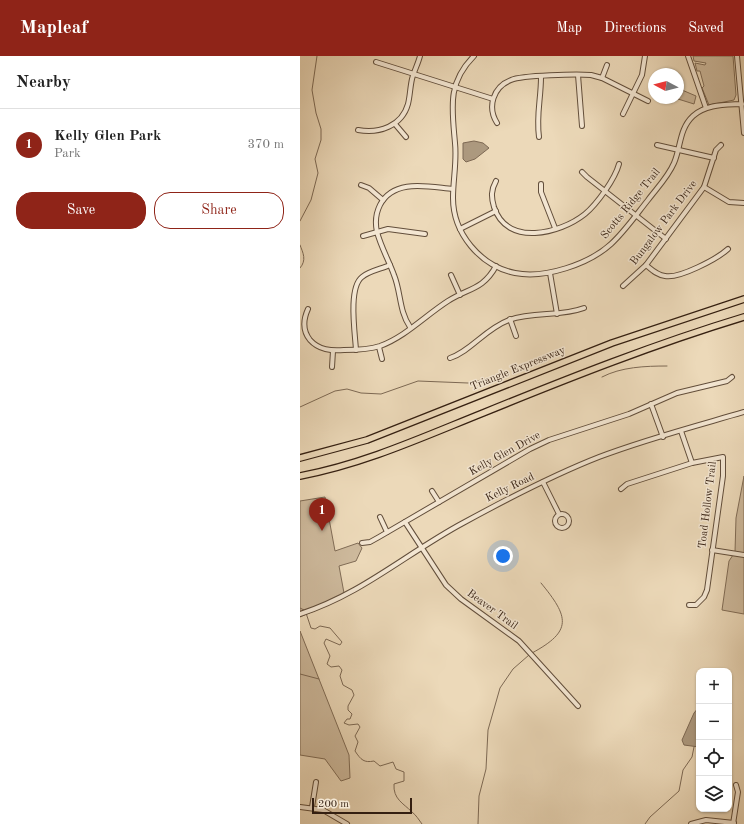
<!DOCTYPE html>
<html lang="en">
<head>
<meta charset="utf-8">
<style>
  :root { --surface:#fff; --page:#f6f6f6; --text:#222; --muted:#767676; --line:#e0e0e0; --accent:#8f2418 }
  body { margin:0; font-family:"Old Standard TT",serif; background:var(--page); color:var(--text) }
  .controls { position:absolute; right:12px; bottom:12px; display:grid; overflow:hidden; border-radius:8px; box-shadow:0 1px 3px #0004 }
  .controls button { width:36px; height:36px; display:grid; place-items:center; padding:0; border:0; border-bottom:1px solid var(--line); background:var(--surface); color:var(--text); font:20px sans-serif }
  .compass { position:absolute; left:348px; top:12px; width:36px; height:36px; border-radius:50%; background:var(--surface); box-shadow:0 1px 3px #0004; rotate:277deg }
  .scale { position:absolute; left:12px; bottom:10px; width:100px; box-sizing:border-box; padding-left:4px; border:2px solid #341f11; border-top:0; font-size:11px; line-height:14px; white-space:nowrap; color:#341f11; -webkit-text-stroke:3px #f3e6d2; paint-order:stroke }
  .you { position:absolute; left:203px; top:500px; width:14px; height:14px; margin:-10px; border:3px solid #fff; border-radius:50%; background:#1a73e8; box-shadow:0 0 0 6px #1a73e833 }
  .badge { display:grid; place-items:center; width:26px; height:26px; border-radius:50%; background:var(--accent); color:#fff; font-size:13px; font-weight:700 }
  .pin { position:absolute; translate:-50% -33px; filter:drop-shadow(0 1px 2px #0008) }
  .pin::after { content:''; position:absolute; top:21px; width:14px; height:12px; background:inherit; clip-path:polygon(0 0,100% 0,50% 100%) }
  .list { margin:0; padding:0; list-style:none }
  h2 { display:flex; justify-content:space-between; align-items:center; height:52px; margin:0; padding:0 16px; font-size:17px }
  h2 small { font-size:13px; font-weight:400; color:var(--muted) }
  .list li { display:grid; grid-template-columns:26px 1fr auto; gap:12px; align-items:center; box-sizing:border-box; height:72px; padding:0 16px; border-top:1px solid var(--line) }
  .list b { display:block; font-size:15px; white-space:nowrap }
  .list p { margin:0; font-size:13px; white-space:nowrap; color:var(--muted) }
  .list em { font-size:13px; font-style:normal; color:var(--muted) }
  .actions { display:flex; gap:8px; padding:12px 16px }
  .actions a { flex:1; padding:9px 0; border:1px solid var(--accent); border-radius:16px; text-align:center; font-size:14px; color:var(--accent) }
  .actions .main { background:var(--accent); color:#fff }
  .icon { flex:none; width:22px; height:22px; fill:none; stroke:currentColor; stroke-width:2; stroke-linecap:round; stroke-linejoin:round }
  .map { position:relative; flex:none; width:444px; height:768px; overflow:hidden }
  header { display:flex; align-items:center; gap:24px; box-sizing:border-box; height:56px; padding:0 20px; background:var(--accent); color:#fff }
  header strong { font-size:19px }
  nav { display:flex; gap:22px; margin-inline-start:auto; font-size:14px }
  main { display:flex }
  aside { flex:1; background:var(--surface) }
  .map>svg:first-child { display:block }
  .green { fill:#cdb99c; stroke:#806c56 }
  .water { fill:#ad9a80; stroke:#7d6954 }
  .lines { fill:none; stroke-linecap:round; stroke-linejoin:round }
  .stream { stroke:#7d6954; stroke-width:1 }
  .minor-casing { stroke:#624e3b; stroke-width:6 }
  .highway-casing { stroke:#341f11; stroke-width:8 }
  .minor { stroke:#f3e6d2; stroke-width:4 }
  .highway { stroke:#ecd9b9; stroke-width:5.5 }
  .labels { text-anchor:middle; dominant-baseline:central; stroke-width:3; stroke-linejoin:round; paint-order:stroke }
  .street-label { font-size:11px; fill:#341f11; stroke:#f3e6d2 }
</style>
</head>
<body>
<header>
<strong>Mapleaf</strong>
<nav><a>Map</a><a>Directions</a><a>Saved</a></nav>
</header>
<main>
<aside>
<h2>Nearby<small></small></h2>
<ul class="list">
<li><span class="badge">1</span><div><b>Kelly Glen Park</b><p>Park</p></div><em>370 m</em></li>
</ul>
<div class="actions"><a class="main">Save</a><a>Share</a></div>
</aside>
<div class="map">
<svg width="444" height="768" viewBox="0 0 444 768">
  <rect width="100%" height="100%" fill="#ecd9b9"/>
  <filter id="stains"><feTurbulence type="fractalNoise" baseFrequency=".005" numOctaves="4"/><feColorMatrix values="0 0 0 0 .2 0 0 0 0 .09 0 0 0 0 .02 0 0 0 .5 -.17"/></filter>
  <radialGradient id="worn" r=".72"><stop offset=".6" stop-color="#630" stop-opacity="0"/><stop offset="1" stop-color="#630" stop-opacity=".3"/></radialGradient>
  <!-- green -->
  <g class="green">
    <polygon points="393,0 433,0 436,39 434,44 409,49 402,32 404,30 400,15 397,15 395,7 405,9 406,7 394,5"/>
    <polygon points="382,34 396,40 394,48 378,43 380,35"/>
    <polygon points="444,420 444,558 422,554 429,505 435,496 436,462"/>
    <polygon points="25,441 35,495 58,487 62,492 56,505 39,510 44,537 21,552 0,561 0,445"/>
    <polygon points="0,575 49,699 50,722 41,725 25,703 0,699"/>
  </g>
  <!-- water -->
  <g class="water">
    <polygon points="174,85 183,87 189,92 175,103 166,106 163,103 163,87"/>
    <polygon points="399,651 399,691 384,689 382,684 394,657"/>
  </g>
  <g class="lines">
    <!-- stream -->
    <g class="stream">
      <polyline points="0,165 11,144 18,117 15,103 21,84 21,73 16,57 12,34 17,0"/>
      <path d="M0,189C3,197 7,204 0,212"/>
      <path d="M302,321C321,311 345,310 367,310"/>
      <polyline points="0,351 35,335 47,333 61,337 81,338 118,325 168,327 199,320"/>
      <polyline points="0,552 4,554"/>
      <path d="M6,557L11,572L15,573L20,570L30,572L42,586L40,589L26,583L24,587L30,600L27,608L31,611L39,610L42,614L40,620L43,629L52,634L54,639L48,650V654L52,658L50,663H47L44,667L49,669L58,668L60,671L55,680L58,686L55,695C61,704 64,707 74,705L80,710L93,706L96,713L104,716V725L94,728C93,743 103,747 112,756C116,759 119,764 122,768"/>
      <path d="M232,597C273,575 269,561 241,527"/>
      <polyline points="0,618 19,623"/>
      <polyline points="178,768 179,740 186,713 188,674 200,632 213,613 229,599"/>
      <polyline points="345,768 350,761 379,735 383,714 392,701 394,691"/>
    </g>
    <!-- minor casing -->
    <g class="minor-casing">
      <g id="minor">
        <path d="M174,0C147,27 152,52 155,87C157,106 153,123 153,142C153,177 180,210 215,217C245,223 289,208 311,188C325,175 336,159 348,144C357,132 368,121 374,107C381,91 379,73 393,60C406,48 425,49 442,48"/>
        <polyline points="388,0 406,52"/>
        <polyline points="437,0 444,77"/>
        <polyline points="76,6 193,43"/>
        <polyline points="278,19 282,70"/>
        <polyline points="302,22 307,9"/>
        <polyline points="323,58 342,19 345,0"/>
        <path d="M197,67C187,51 193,31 211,24C222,19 278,18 291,19L302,22L348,45"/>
        <polyline points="95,68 106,81"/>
        <path d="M58,74C79,78 102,70 108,48C110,40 110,32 112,23C114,15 118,8 120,0"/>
        <path d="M239,81C236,59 241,43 241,21"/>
        <polyline points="357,89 414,102"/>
        <polyline points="282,116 287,121 366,183"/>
        <path d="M196,125C191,134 191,141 194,151C207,191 260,178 285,158C297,148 315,123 319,108"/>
        <polyline points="241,128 241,136 255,172"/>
        <polyline points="61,129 69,132 83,144"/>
        <polyline points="404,131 429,146 444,147"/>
        <polyline points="160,173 196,155"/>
        <polyline points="63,180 88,173 125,178"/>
        <path d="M346,209C352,214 357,219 365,220C379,223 417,203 428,193"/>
        <polyline points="250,217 257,258"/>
        <polyline points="151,219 160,239"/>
        <polyline points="323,230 346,209 404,131 416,94 421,89"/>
        <path d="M8,253C3,264 2,274 10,284C19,294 31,295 44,294C56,294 68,294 80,290C105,281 126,259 148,245C168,232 183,234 196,210"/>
        <polyline points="210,263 216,280"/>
        <path d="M110,271C99,255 101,236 94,219C89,205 81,191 77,176C75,167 76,157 80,149C94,122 129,131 153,133"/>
        <polyline points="79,291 82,303"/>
        <path d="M56,294C55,277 48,232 62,221C69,215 81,213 90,209"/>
        <path d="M150,302C171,295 185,273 209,264C234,255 260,261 284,252"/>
        <polyline points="32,311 33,295"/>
        <polyline points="351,348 363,381"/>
        <polyline points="381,375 392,407"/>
        <polyline points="243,426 259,458"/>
        <polyline points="321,433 327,428 392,407 423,401 423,420 407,534 404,541 396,549 389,549"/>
        <polyline points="132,435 139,446"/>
        <circle cx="262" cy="465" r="7"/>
        <polyline points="80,461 87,476"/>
        <polyline points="105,466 146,529 161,543 219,585 278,650"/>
        <polyline points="62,487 70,486 79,481 230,393 249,384 329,358 377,337 427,325 432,321"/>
        <polyline points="412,494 444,499"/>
        <path d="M0,558C62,538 107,497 163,467C207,443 253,419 299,401C346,383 396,370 444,356"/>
        <polyline points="0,751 23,754 47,768"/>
        <polyline points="12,751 16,726"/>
        <polyline points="391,768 406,764 434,767"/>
        <polyline points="433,768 438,736 436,729"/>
      </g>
    </g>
    <!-- highway casing -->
    <g class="highway-casing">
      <g id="highway">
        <polyline points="0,402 67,384 312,287 444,243"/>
        <path d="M0,420C64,408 123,381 183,357C269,322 355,288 444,261"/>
      </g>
    </g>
    <!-- minor -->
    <use href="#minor" class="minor"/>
    <!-- highway -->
    <use href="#highway" class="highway"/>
  </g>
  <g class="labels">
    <!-- street labels -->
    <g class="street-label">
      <text transform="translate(331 148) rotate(-51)">Scotts Ridge Trail</text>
      <text transform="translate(364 167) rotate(-53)">Bungalow Park Drive</text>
      <text transform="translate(218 313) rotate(-22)">Triangle Expressway</text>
      <text transform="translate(205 398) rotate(-29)">Kelly Glen Drive</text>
      <text transform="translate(210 432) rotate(-26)">Kelly Road</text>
      <text transform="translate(408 449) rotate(-83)">Toad Hollow Trail</text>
      <text transform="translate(192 554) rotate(36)">Beaver Trail</text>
    </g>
  </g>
  <rect width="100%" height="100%" filter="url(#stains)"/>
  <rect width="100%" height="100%" fill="url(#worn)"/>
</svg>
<div class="controls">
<button>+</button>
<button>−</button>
<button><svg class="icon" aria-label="locate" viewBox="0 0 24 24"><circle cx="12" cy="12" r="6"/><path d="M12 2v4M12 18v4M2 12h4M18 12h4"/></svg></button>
<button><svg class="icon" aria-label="layers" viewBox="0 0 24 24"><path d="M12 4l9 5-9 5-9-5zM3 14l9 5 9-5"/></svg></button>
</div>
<svg class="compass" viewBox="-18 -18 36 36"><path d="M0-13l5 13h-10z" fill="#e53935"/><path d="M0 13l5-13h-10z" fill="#767676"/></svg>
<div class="scale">200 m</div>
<div class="you"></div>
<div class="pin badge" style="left:22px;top:475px">1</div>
</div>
</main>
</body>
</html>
